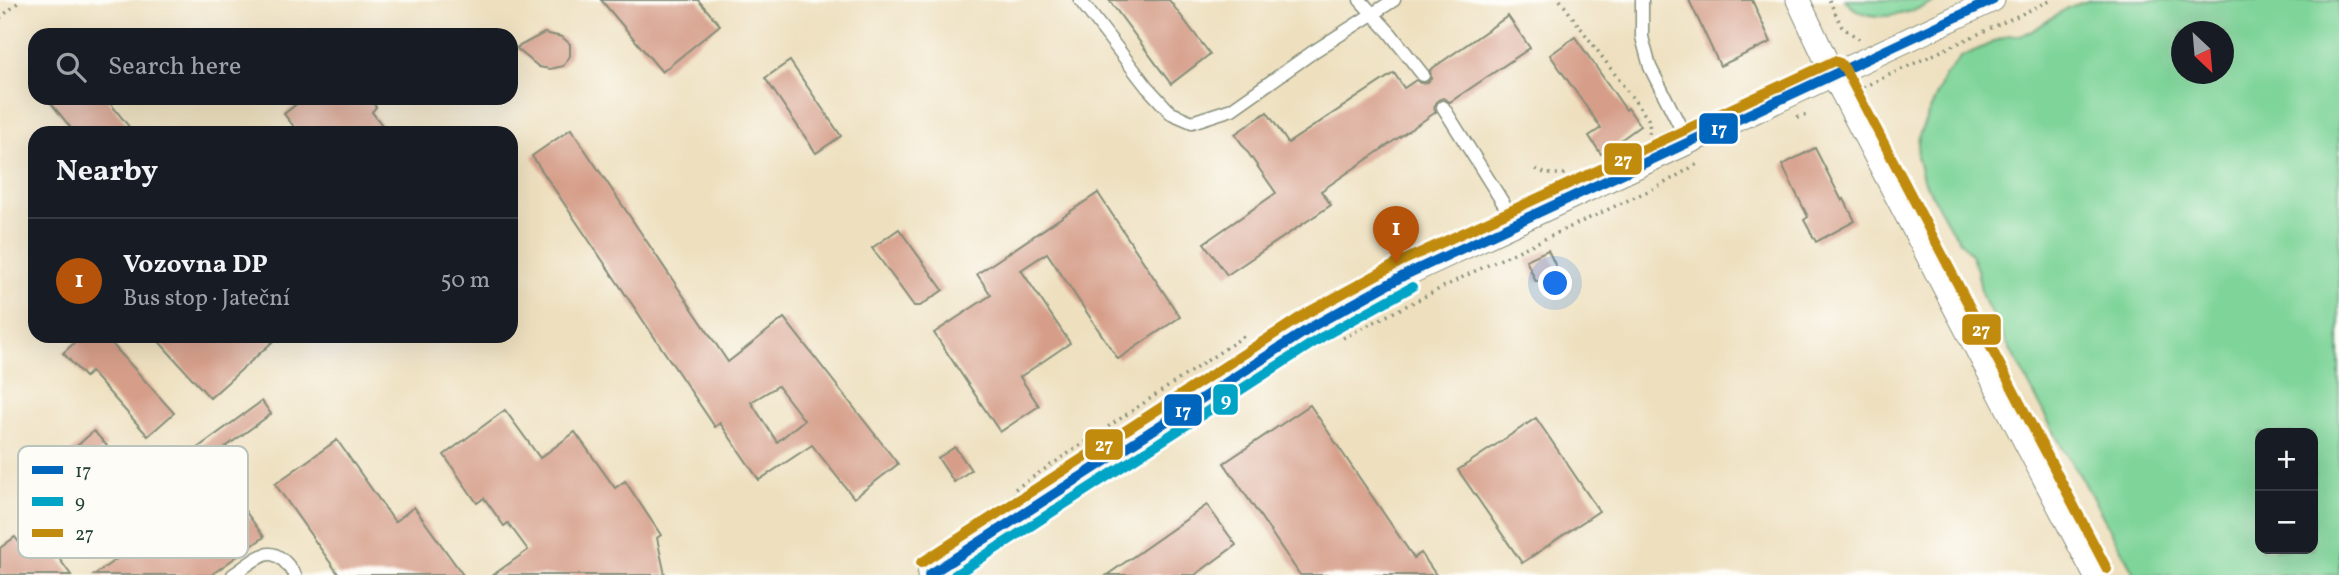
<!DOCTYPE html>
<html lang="en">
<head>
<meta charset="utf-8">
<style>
  :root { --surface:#171b24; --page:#20242c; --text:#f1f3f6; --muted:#9ea1a6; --line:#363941; --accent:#b45309 }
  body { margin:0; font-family:Vollkorn,serif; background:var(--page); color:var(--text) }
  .controls { position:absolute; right:21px; bottom:21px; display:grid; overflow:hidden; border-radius:14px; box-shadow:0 7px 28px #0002 }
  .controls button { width:63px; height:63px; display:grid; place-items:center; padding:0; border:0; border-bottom:2px solid var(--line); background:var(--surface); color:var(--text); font:35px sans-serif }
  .compass { position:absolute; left:2171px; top:21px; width:63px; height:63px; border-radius:50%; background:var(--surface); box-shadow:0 7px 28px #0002; rotate:154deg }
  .you { position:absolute; left:1556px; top:284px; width:24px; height:24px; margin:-18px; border:5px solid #fff; border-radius:50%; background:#1a73e8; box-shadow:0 0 0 10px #1a73e833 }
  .badge { display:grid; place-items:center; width:46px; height:46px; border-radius:50%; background:var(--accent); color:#fff; font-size:23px; font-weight:700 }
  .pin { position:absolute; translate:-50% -58px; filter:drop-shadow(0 2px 4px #0008) }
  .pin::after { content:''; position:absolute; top:37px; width:24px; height:21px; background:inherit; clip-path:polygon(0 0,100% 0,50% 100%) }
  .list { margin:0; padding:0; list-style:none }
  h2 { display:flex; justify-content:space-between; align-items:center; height:91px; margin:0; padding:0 28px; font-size:30px }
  h2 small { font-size:23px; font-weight:400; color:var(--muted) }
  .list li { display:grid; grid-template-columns:46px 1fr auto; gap:21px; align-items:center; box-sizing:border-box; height:126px; padding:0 28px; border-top:2px solid var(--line) }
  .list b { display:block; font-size:26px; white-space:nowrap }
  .list p { margin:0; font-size:23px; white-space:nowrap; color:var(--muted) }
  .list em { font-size:23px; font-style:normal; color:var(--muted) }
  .icon { flex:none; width:38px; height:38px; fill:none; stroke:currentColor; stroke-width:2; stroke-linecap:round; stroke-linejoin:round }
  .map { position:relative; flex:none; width:2339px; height:575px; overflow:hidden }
  .search { position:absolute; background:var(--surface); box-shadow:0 7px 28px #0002; left:28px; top:28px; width:490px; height:77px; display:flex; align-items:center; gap:18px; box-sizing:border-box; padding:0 24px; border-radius:21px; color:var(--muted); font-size:26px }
  .panel { position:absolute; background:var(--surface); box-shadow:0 7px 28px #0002; left:28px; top:126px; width:490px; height:217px; border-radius:21px }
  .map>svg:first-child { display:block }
  .green { fill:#7ed499; stroke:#4e8866; stroke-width:2; fill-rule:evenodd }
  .building { fill:#d69e89; fill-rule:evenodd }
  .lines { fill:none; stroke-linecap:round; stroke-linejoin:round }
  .service-casing { stroke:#868e7a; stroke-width:15 }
  .minor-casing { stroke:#868e7a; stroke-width:25 }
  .path { stroke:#868e7a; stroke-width:3.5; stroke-dasharray:2 5; stroke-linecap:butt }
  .service { stroke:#fff; stroke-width:12 }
  .minor { stroke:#fff; stroke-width:23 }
  .bus-1-casing { stroke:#fdfcf7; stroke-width:16 }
  .bus-2-casing { stroke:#fdfcf7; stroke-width:16 }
  .bus-3-casing { stroke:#fdfcf7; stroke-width:16 }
  .bus-1 { stroke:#0065bd; stroke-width:10 }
  .bus-2 { stroke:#02a4c6; stroke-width:10 }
  .bus-3 { stroke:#c18c0d; stroke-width:10 }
  .key { fill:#fdfcf7; stroke:#bac3bc; stroke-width:2 }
  .key-label { font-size:19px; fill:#1f3d34 }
  .line-badge { stroke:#fdfcf7; stroke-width:2.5 }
  .badge-label { font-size:19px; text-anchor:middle; font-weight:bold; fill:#fff }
</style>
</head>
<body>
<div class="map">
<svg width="2339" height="575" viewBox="0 0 2339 575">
  <rect width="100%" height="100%" fill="#fdfcf7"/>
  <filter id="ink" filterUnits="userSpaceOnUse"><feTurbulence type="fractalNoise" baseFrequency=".0143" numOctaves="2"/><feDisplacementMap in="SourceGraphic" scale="14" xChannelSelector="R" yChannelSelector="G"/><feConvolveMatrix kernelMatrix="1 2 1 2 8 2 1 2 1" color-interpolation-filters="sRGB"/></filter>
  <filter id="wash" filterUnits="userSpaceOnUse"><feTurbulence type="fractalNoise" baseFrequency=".00686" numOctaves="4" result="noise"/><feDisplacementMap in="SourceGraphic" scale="28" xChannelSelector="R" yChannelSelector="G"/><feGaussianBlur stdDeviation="1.57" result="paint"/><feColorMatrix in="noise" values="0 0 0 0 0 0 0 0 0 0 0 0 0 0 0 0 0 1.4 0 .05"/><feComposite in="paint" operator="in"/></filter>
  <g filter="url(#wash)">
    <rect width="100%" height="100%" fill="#eee0bf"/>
    <!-- green -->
    <g class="green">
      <path d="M1845,0H1938C1910,14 1868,28 1845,0Z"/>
      <path d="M2090,0H2339V575H2135L2084,482L2063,449L1982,296L1977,270L1971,255L1951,229L1923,179L1917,156L1919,135L1945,76L1961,57L2009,35H2020L2032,31L2067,8ZM2182,32H2224V74H2182ZM2260,433H2313V549H2260Z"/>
    </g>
    <g id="blocks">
      <!-- building -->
      <g class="building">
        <polygon points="601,0 698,0 720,25 662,72"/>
        <polygon points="1109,0 1169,0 1210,54 1171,84"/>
        <polygon points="1689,0 1752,0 1771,42 1720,66"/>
        <polygon points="1508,16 1530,48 1450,102 1443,98 1438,100 1434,107 1436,112 1321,191 1331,205 1227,275 1204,243 1276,193 1235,134 1267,112 1288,143 1394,73 1404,88 1416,80 1420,83 1428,82 1431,78 1430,70"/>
        <polygon points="544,33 562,37 570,44 570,56 563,66 550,69 539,67 516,48"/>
        <polygon points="1575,37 1626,110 1628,108 1640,126 1601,154 1589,136 1601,128 1550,55"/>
        <polygon points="790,61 841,136 816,153 765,78"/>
        <polygon points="47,98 106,98 134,133 75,133"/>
        <polygon points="304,98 369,98 376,107 372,112 388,133 299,133 284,114"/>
        <path d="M571,129L728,362L784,318L898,464L854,498L812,445L759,480L720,423L715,427L532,156ZM778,386L804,420L777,442L751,402Z"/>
        <polygon points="1815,148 1842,201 1844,199 1855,221 1816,242 1804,220 1808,217 1782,165"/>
        <polygon points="1098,193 1180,317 1118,359 1047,253 1021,270 1070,343 1020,377 1039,406 1000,432 934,333 991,295 977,274"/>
        <polygon points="899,229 943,290 920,306 914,306 872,248"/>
        <polygon points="1548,250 1558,271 1536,282 1526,260"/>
        <polygon points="82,336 105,336 174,413 148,436 91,372 85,377 63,353"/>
        <polygon points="154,336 279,336 210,398"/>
        <polygon points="262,401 271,414 216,454 228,470 220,476 264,537 211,575 94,575 129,550 104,516"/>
        <polygon points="1310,405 1414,558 1421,553 1436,575 1300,575 1224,463"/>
        <polygon points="505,410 540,458 575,432 615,488 625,481 661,535 657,538 665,575 493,575 528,550 508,523 504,526 484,498 477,503 444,455"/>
        <polygon points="1536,418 1599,511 1522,563 1458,470"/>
        <polygon points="94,431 107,446 84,466 71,451"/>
        <polygon points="337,440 395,522 414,507 463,575 339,575 275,484"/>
        <polygon points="955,447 971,470 954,482 938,458"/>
        <polygon points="1207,505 1236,545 1195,575 1107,575"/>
        <polygon points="15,537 31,559 50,546 71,575 0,575 0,548"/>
      </g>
    </g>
  </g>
  <g filter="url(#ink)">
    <use href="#blocks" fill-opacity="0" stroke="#868e7a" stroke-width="2"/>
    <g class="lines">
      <!-- service casing -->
      <g class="service-casing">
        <g id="service">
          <polyline points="1080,0 1147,87 1171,113 1192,122 1232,109 1313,52 1394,0"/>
          <polyline points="1360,0 1390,33 1423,75"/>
          <polyline points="1642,0 1642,37 1650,67 1688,142"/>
          <polyline points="1443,107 1515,222"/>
          <path d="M233,575C261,556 272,539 295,575"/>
        </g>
      </g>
      <!-- minor casing -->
      <g class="minor-casing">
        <g id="minor">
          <polyline points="1798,0 1833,75 2095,575"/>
          <polyline points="929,575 1315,325 1405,275 1993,0"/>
        </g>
      </g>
      <!-- path -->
      <g class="path">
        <polyline points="1560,0 1648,119 1650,129 1648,137"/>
        <polyline points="1829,0 1842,27 1859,39"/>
        <polyline points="0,18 21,0"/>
        <polyline points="1863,87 2052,0"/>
        <polyline points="1797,117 1809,114"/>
        <polyline points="1536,169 1546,174 1567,174"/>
        <polyline points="1343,338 1473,272 1663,184 1699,163"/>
        <polyline points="1015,489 1247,334"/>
      </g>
      <!-- service -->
      <use href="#service" class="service"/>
      <!-- minor -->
      <use href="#minor" class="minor"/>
      <!-- bus-1 casing -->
      <g class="bus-1-casing">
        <polyline id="bus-1" points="929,575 1315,325 1405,275 1993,0"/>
      </g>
      <!-- bus-2 casing -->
      <g class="bus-2-casing">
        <polyline id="bus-2" points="955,575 1322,337 1412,287"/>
      </g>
      <!-- bus-3 casing -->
      <g class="bus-3-casing">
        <polyline id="bus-3" points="921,563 1307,313 1398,263 1834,61 1840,63 1845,69 2107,569"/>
      </g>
      <!-- bus-1 -->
      <use href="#bus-1" class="bus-1"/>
      <!-- bus-2 -->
      <use href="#bus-2" class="bus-2"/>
      <!-- bus-3 -->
      <use href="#bus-3" class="bus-3"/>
    </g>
  </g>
  <!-- legend -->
  <rect x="18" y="446" width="230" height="112" rx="10" class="key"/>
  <rect x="32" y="466" width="31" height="8" fill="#0065bd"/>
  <rect x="32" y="497" width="31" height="9" fill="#02a4c6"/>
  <rect x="32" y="529" width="31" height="8" fill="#c18c0d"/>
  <g class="key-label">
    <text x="75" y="477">17</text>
    <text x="75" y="508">9</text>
    <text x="75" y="540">27</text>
  </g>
  <g class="line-badge">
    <rect x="1698" y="112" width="41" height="33" rx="7" fill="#0065bd"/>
    <rect x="1603" y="142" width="40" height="34" rx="7" fill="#c18c0d"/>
    <rect x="1961" y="313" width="41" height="33" rx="7" fill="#c18c0d"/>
    <rect x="1212" y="383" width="27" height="33" rx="7" fill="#02a4c6"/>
    <rect x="1163" y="393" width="40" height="34" rx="7" fill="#0065bd"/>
    <rect x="1084" y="428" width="40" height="33" rx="7" fill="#c18c0d"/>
  </g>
  <g class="badge-label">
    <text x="1719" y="135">17</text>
    <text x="1623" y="166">27</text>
    <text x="1981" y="336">27</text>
    <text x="1226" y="406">9</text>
    <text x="1183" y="417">17</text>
    <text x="1104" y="451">27</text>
  </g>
</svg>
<div class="controls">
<button>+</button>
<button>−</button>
</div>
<svg class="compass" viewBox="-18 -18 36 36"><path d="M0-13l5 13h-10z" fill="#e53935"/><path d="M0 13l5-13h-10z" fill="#9ea1a6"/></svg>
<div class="you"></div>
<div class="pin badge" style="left:1396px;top:264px">1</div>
<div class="search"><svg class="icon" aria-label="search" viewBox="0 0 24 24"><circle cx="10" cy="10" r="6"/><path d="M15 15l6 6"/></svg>Search here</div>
<section class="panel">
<h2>Nearby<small></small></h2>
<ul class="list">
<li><span class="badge">1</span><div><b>Vozovna DP</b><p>Bus stop · Jateční</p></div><em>50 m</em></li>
</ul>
</section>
</div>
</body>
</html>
